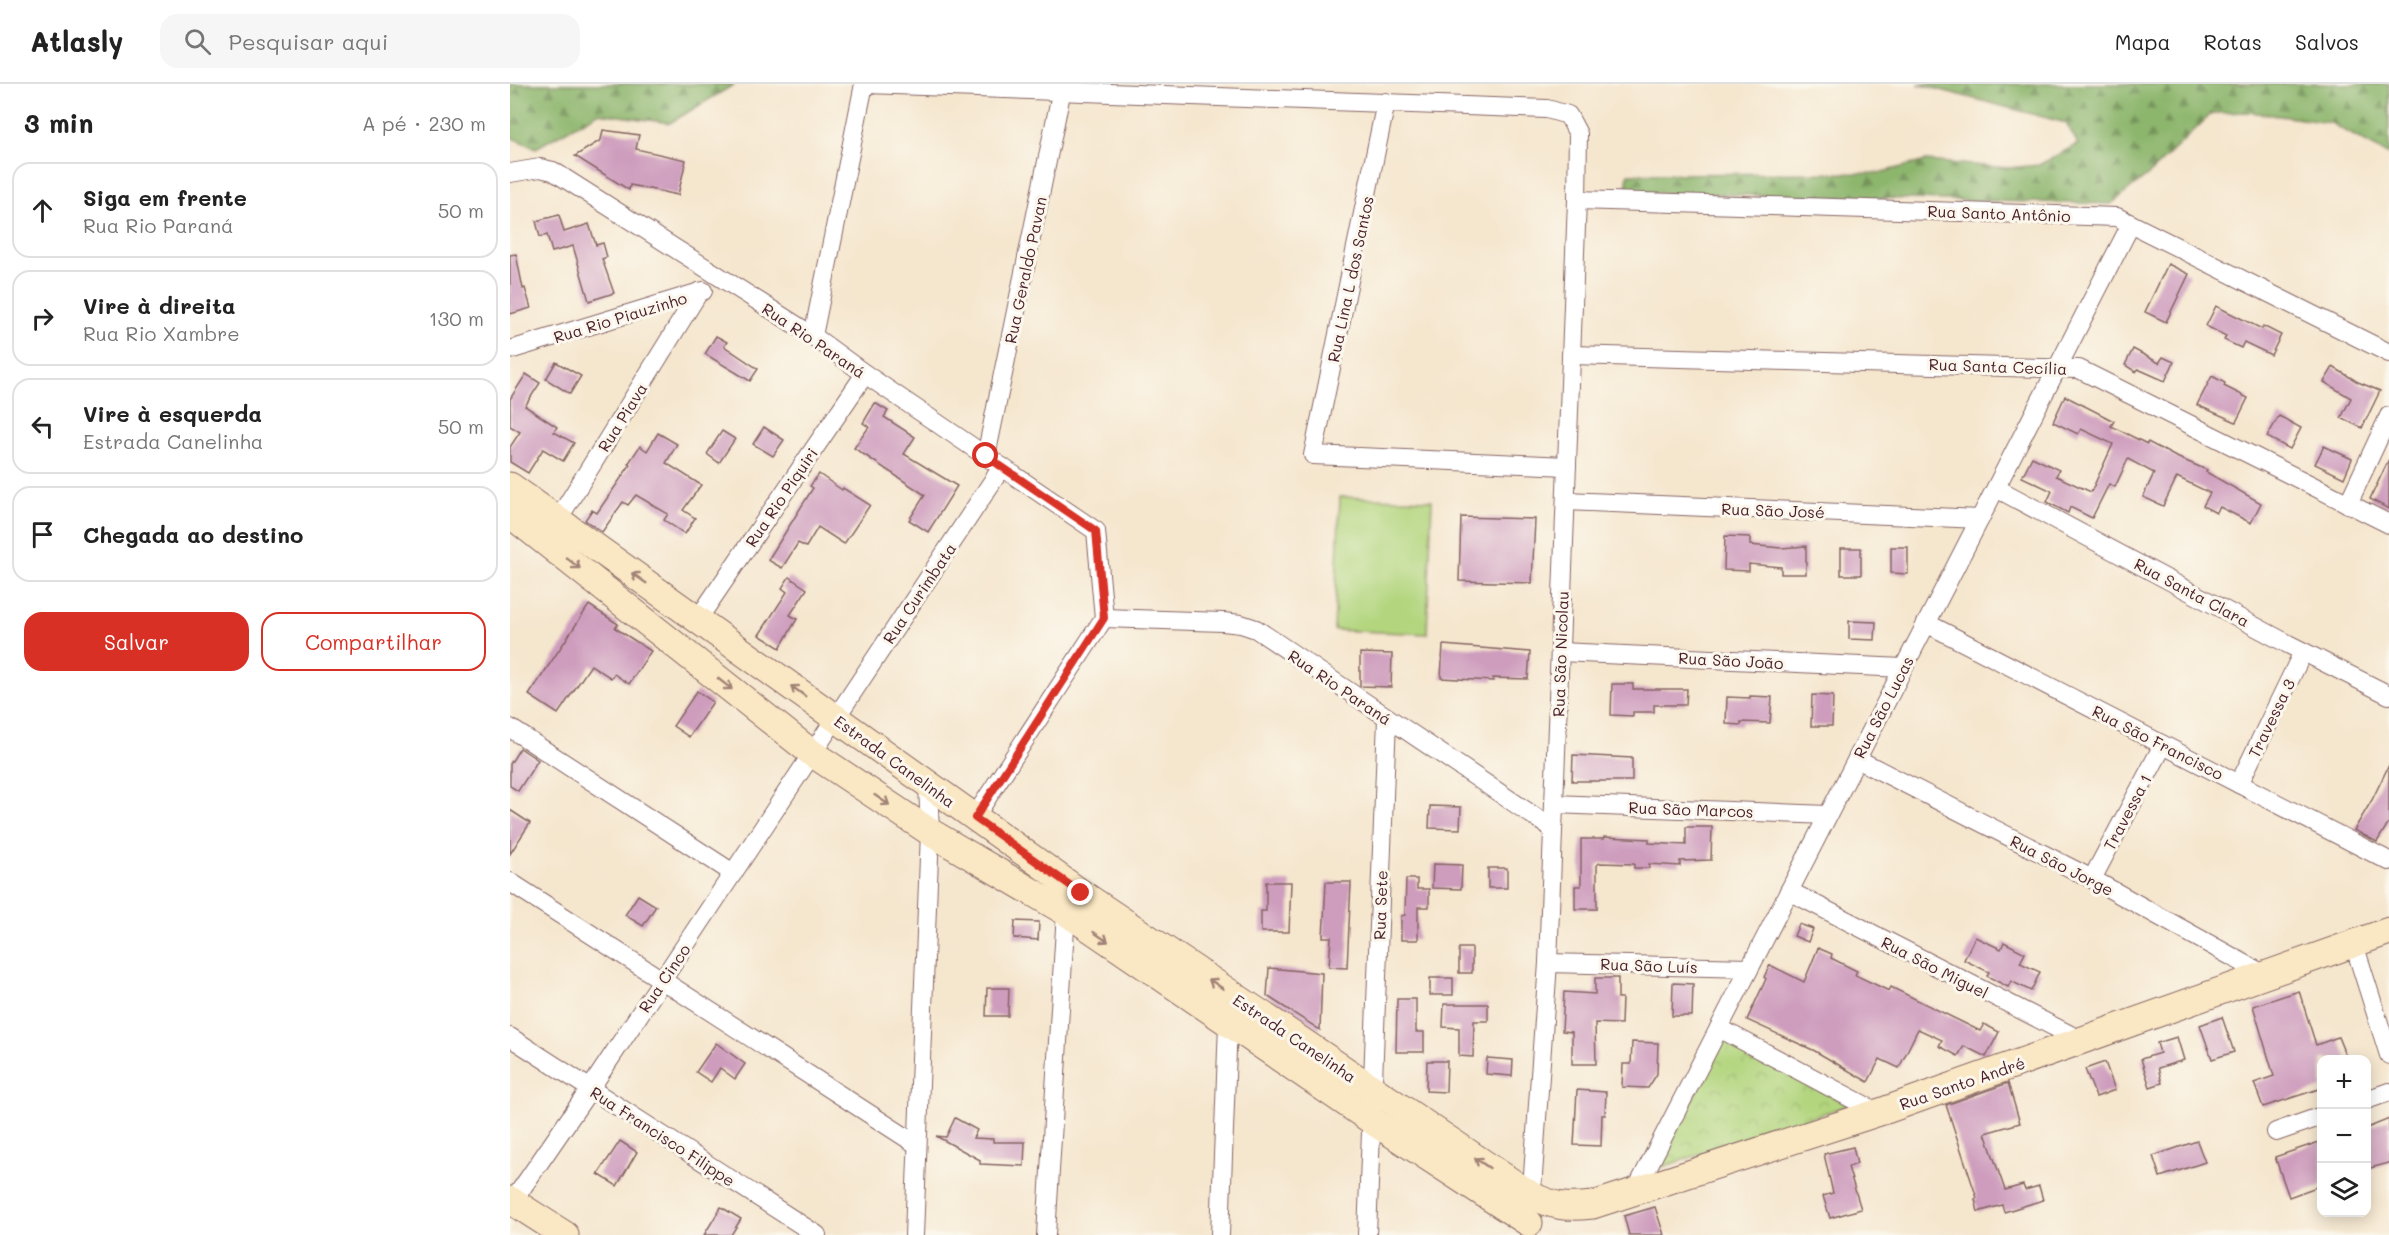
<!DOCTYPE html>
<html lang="pt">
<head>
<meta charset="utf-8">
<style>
  :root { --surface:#fff; --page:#f6f6f6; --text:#222; --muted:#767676; --line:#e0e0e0; --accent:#d93025 }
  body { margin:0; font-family:Mali,sans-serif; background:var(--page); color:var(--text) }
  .controls { position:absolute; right:18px; bottom:18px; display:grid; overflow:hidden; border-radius:12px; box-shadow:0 3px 15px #0003 }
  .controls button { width:54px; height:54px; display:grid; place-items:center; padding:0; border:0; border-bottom:2px solid var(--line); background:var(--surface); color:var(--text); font:30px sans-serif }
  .stop { position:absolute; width:18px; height:18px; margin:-14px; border:4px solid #d93025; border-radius:50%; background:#fff }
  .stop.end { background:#d93025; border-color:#fff; box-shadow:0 2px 6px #0008 }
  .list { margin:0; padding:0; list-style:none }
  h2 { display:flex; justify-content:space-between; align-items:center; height:78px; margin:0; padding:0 24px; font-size:26px }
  h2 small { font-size:20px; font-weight:400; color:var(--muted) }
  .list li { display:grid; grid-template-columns:39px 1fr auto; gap:18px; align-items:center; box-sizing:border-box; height:96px; margin:0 12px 12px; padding:0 12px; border:2px solid var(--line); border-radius:18px }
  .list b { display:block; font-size:22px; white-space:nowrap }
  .list p { margin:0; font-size:20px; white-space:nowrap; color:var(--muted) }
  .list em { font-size:20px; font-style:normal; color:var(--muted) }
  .actions { display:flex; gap:12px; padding:18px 24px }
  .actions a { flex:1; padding:14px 0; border:2px solid var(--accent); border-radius:18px; text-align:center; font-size:21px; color:var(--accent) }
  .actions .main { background:var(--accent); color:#fff }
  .icon { flex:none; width:33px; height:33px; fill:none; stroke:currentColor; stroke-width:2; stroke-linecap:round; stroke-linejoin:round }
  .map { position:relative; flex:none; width:1879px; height:1151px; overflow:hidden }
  header { display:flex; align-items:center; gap:36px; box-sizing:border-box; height:84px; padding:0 30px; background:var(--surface); border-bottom:2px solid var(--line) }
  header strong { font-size:28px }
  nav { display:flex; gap:33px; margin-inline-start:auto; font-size:21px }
  .search { width:420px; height:54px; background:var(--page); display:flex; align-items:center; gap:15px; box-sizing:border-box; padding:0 21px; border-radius:18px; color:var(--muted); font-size:22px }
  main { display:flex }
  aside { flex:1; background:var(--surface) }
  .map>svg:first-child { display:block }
  .forest { fill:url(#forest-firs); stroke:#6c6a4c; stroke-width:1.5 }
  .park { fill:url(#park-crowns); stroke:#7e7a54; stroke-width:1.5 }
  .pitch { fill:#b2d57e; stroke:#7e7a54; stroke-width:1.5 }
  .building { fill:#ce9cbd }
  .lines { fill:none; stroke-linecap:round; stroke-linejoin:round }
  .street-casing { stroke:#866564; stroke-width:20 }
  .secondary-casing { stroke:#866564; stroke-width:29 }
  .street { stroke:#fff; stroke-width:18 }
  .secondary { stroke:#fae7c3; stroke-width:27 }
  .oneway { stroke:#a28377 }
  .route { stroke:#d93025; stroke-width:8 }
  .labels { text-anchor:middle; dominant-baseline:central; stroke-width:6; stroke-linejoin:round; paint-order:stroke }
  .street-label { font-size:16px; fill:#4a1f2b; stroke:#fbf7ec }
</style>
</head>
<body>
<header>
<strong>Atlasly</strong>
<div class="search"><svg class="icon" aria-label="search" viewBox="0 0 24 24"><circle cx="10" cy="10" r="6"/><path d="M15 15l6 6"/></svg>Pesquisar aqui</div>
<nav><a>Mapa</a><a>Rotas</a><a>Salvos</a></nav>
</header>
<main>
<aside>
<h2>3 min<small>A pé · 230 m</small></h2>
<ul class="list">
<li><svg class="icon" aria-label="ahead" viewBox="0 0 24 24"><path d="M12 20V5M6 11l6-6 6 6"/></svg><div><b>Siga em frente</b><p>Rua Rio Paraná</p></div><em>50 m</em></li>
<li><svg class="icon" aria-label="right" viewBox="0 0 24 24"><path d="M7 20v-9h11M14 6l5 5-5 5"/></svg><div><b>Vire à direita</b><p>Rua Rio Xambre</p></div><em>130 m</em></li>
<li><svg class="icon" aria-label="left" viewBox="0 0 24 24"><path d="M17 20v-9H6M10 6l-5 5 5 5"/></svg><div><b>Vire à esquerda</b><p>Estrada Canelinha</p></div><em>50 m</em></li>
<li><svg class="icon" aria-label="arrive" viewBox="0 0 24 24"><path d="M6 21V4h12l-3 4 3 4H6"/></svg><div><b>Chegada ao destino</b></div></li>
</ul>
<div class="actions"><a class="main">Salvar</a><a>Compartilhar</a></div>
</aside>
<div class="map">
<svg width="1879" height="1151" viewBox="0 0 1879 1151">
  <defs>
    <pattern id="forest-firs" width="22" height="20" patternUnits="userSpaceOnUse" patternTransform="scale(1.5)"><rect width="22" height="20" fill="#8db66d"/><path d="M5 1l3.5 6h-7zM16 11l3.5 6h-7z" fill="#75935a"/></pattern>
    <pattern id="park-crowns" width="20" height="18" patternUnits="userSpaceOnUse" patternTransform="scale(1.5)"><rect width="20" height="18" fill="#b2d57e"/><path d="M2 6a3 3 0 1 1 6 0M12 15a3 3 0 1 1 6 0" fill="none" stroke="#9bb66d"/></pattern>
  </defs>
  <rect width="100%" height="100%" fill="#fbf7ec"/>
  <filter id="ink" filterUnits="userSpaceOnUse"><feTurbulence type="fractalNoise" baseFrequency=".0167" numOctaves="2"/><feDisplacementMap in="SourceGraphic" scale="12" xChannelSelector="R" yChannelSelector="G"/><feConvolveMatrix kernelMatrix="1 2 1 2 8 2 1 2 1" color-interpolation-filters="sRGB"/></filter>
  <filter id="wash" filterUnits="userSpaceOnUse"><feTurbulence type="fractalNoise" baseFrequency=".008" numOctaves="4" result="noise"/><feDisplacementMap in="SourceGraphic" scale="24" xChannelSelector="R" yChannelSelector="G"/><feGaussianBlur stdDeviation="1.35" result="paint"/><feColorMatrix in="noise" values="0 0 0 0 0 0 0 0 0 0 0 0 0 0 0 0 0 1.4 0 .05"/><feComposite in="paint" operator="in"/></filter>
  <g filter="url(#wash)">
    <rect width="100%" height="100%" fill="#f5e6ce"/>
    <!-- forest -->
    <g class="forest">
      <polygon points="0,0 225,0 160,39 88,29 26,64 0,53"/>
      <polygon points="1408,0 1879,0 1879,71 1821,39 1741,28 1702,29 1637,92 1601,120 1116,108 1118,90 1368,89 1416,77 1498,84 1529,81 1568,60 1556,39"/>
    </g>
    <!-- park -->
    <polygon class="park" points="1214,955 1339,1021 1146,1085"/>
    <!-- pitch -->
    <polygon class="pitch" points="830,413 922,416 917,550 824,546"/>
    <g id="blocks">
      <!-- building -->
      <g class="building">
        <polygon points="93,46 129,51 126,65 176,76 168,111 120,101 119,106 65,72 91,56"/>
        <polygon points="49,131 54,148 79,140 86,161 93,159 97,173 92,175 104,209 79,217 63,162 42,168 37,151 30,153 26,137"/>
        <polygon points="6,170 13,205 15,204 21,224 0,230 0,171"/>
        <polygon points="1658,180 1679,190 1656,238 1635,228"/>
        <polygon points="1706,222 1752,245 1753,242 1771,251 1761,271 1734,258 1731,264 1714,256 1716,252 1696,242"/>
        <polygon points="206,252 217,258 214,262 248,285 240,297 195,270"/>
        <polygon points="1623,265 1649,279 1653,273 1664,278 1655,297 1628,285 1626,288 1615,281"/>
        <polygon points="46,278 71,292 60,310 36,295"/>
        <polygon points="1823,283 1848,298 1870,307 1852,344 1831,334 1841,314 1814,298"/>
        <polygon points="16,290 30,299 15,322 47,343 44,348 64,359 53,377 33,365 18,389 0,378 0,363 10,348 0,342 0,315"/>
        <polygon points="1702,292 1715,299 1714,302 1738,314 1726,338 1687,321"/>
        <polygon points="1555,312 1604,337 1601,342 1637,360 1638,358 1664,372 1697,386 1696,388 1751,419 1741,439 1710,423 1706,429 1693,422 1700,409 1667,393 1653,422 1633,413 1644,389 1618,375 1605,403 1599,400 1582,434 1560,423 1558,429 1537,418 1542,407 1512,393 1522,373 1549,386 1546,392 1581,408 1603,360 1571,345 1568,350 1543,338"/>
        <polygon points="365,319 378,327 374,333 405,353 394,370 447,402 418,448 399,436 415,411 344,364 359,343 353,339"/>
        <polygon points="1769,332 1791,344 1780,365 1757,353"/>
        <polygon points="254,343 274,356 263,372 243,360"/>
        <polygon points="212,347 225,355 209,379 197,370"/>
        <polygon points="148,349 167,360 156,379 191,401 173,426 185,434 175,450 154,436 158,430 126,411 118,421 113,418 92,448 75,436 82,426 87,429 120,381 118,380 130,362 137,367"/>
        <polygon points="1814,362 1842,375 1834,394 1805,380"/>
        <polygon points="1879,375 1879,425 1860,415"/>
        <polygon points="309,390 332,406 333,404 360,421 334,460 308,443 296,463 288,459 272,484 258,476 303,404 300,402"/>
        <polygon points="951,433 1025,435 1022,499 949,497"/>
        <polygon points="1215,452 1240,453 1240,461 1271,464 1296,462 1296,490 1271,490 1271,483 1239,480 1239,487 1214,486"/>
        <polygon points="1381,463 1398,463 1398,490 1381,489"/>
        <rect x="1331" y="464" width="20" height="27"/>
        <polygon points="279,493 297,505 280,531 287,535 270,564 249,551 277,508 272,504"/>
        <polygon points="79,521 108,540 105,544 141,567 119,600 104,590 101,594 81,581 48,630 19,611"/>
        <polygon points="1339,537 1366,538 1365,556 1339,555"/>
        <polygon points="933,561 1020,568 1018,595 983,594 983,597 931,594"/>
        <polygon points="850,569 882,570 881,603 850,602"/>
        <polygon points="1102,600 1123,600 1123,605 1177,605 1176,621 1144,621 1144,628 1123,628 1123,632 1101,631"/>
        <polygon points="187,607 203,618 179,653 163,642"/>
        <polygon points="1302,611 1323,612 1322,642 1301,642"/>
        <polygon points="1240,612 1262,613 1260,639 1231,638 1231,641 1216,640 1217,613 1240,614"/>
        <polygon points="10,664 28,676 8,707 0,702 0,680"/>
        <polygon points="1063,671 1122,674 1122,697 1062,697"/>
        <polygon points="1879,681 1879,738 1867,758 1844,746 1862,716"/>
        <polygon points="920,722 951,723 950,745 919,744"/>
        <polygon points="0,726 20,739 0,770"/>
        <polygon points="1176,743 1202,743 1201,776 1170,777 1170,782 1139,780 1139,784 1124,784 1124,780 1090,779 1087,781 1087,825 1065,825 1065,802 1071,802 1071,755 1094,755 1094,753 1119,754 1139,755 1139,759 1176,761"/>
        <polygon points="923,780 952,781 951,805 922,804"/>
        <rect x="978" y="784" width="19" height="20"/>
        <polygon points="896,795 907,795 907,805 919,805 919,823 908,823 908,856 891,856 891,832 895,831"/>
        <polygon points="756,798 781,798 779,848 751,848 751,827 756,827"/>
        <polygon points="816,798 841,798 837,884 819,883 821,853 813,853"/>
        <polygon points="128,811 146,822 133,842 115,831"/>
        <polygon points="505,837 529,838 528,856 504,854"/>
        <polygon points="1289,840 1303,845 1298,858 1284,852"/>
        <polygon points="1465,853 1491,865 1494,858 1515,869 1510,879 1530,888 1521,907 1501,897 1498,903 1477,892 1479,888 1454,876"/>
        <rect x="949" y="864" width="13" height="25"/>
        <polygon points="1308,864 1322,870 1321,874 1347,887 1345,891 1379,907 1381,903 1470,947 1474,940 1489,948 1476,973 1454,962 1448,972 1429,962 1432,956 1408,945 1389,984 1370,975 1358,998 1305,967 1237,936 1256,895 1254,893 1260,881 1294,898"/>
        <polygon points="759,884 812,889 810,946 757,912"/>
        <rect x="920" y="894" width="23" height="17"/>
        <polygon points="1085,894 1108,894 1108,914 1112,914 1111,940 1085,939 1086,980 1062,980 1062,948 1052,947 1054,908 1085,910"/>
        <polygon points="1163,899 1183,900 1182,932 1162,932"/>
        <polygon points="477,904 499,904 498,932 476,932"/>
        <polygon points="1789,907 1806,961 1828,953 1837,975 1812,975 1812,1004 1753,1023 1744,999 1764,992 1743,922"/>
        <polygon points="887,915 906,915 906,948 914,948 914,968 886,968"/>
        <polygon points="934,920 978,920 978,937 964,937 963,973 949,972 949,944 933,943"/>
        <polygon points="1712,933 1724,968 1702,975 1690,941"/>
        <polygon points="1667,953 1674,976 1648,984 1652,999 1640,1003 1631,975 1650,969 1647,959"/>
        <polygon points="1122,958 1148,959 1147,990 1138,1004 1112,1003 1113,980 1121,980"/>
        <polygon points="206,959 235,980 225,995 210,984 201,998 186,988"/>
        <polygon points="977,974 1003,976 1002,992 976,990"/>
        <polygon points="917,977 937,977 936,1008 916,1007"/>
        <polygon points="1595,978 1605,1006 1586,1013 1575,985"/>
        <polygon points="1498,999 1510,1039 1475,1049 1495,1106 1513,1101 1515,1106 1529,1102 1533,1116 1494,1128 1492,1121 1468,1128 1465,1115 1467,1114 1436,1021"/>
        <polygon points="1067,1006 1096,1008 1095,1031 1092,1031 1091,1062 1064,1061"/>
        <polygon points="445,1034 467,1046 463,1054 483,1055 483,1058 515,1058 514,1082 470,1080 470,1076 426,1052 436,1053"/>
        <polygon points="1879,1035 1879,1079 1857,1085 1857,1044"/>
        <polygon points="110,1057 127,1068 107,1102 88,1090"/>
        <polygon points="1687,1057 1695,1078 1650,1093 1643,1072"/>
        <polygon points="1812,1057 1812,1101 1779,1113 1765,1073"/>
        <polygon points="1343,1063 1347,1080 1338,1083 1351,1125 1320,1134 1313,1112 1323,1109 1314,1070"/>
        <polygon points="211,1123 231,1135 221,1151 194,1151"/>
        <polygon points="1145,1123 1154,1151 1119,1151 1114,1132"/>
      </g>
    </g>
  </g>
  <g filter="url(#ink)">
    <use href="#blocks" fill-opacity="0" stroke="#866564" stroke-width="1.5"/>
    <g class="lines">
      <!-- street casing -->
      <g class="street-casing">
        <g id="street">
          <polyline points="357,0 1037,25 1058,31 1068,50 1067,116 1038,879 1021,1119"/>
          <polyline points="876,18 803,371 1057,382"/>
          <polyline points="0,89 30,84 43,87 303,252 355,290 586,447 594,534 464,734"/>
          <polyline points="1067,116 1607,133 1879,269"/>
          <polyline points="303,252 354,0"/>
          <polyline points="0,266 193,207"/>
          <polyline points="1061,271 1569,285 1879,440"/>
          <polyline points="476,372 553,0"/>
          <polyline points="1486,404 1778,560 1879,611"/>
          <polyline points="1056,417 1470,435"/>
          <polyline points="1838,420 1879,332"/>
          <polyline points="42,445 189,208"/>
          <polyline points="594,534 713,538 731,540 746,545 1043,745"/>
          <polyline points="188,535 355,290"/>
          <polyline points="1416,539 1879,777"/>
          <polyline points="1050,568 1393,584"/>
          <polyline points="0,644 223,789"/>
          <polyline points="1347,675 1582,795 1755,891"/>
          <polyline points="1729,700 1793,568"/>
          <polyline points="1044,720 1318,731"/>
          <polyline points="1582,795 1653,661"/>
          <polyline points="0,798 406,1060"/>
          <polyline points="1279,807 1572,957"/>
          <polyline points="1844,860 1879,971"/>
          <polyline points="1038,879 1239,884"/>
          <polyline points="1209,944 1367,1028"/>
          <polyline points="0,953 307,1151"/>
          <polyline points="1856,1016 1879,1008"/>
          <polyline points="1766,1048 1812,1032"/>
          <polyline points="1126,1106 1621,140"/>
          <polyline points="3,1117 80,1005 492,383"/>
          <polyline points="404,1151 420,748 418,701"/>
          <polyline points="536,1151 556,828 561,822"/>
          <polyline points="710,1151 718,940"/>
          <polyline points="857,1151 877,635"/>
        </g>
      </g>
      <!-- secondary casing -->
      <g class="secondary-casing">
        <g id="secondary">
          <path d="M0,402L571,809L1021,1111C1044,1123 1057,1124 1083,1121L1376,1026L1879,847"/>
          <polyline points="0,430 303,670 420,748 556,828 861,1036 1019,1139"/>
          <polyline points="0,1116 55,1151"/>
        </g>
      </g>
      <!-- street -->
      <use href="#street" class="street"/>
      <!-- secondary -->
      <use href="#secondary" class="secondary"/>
    </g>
    <!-- one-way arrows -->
    <defs><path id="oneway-shaft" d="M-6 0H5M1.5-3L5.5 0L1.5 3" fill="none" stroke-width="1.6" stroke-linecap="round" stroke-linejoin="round" transform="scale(1.5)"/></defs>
    <g class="oneway">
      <use href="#oneway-shaft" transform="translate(63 479) rotate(38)"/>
      <use href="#oneway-shaft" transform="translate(129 494) rotate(-145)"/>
      <use href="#oneway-shaft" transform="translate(215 600) rotate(38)"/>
      <use href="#oneway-shaft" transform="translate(288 607) rotate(-144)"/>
      <use href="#oneway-shaft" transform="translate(372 716) rotate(34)"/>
      <use href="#oneway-shaft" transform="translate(591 853) rotate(34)"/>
      <use href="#oneway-shaft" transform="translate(706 900) rotate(-146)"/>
      <use href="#oneway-shaft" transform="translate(972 1079) rotate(-146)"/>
    </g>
  </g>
  <g class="lines" filter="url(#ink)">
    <!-- route -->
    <polyline class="route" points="476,372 586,447 594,534 465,734 571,809"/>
  </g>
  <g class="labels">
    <!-- street labels -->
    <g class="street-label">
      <text transform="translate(1489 129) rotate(2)">Rua Santo Antônio</text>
      <text transform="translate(515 186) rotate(-78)">Rua Geraldo Pavan</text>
      <text transform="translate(840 195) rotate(-78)">Rua Lina L dos Santos</text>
      <text transform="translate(110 233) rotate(-17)">Rua Rio Piauzinho</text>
      <text transform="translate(304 256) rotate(34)">Rua Rio Paraná</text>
      <text transform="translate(1488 282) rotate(2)">Rua Santa Cecília</text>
      <text transform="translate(112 333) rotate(-58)">Rua Piava</text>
      <text transform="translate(271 413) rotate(-56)">Rua Rio Piquiri</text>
      <text transform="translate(1263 426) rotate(2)">Rua São José</text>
      <text transform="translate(1682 508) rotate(28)">Rua Santa Clara</text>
      <text transform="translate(409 509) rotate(-56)">Rua Curimbata</text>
      <text transform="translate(1050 570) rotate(-88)">Rua São Nicolau</text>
      <text transform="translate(1221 576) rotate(3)">Rua São João</text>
      <text transform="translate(830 603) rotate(34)">Rua Rio Paraná</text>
      <text transform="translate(1373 623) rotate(-63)">Rua São Lucas</text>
      <text transform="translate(1761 634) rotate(-64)">Travessa 3</text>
      <text transform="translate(1648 658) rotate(27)">Rua São Francisco</text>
      <text transform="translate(385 677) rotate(36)">Estrada Canelinha</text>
      <text transform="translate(1181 725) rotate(2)">Rua São Marcos</text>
      <text transform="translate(1617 728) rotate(-62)">Travessa 1</text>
      <text transform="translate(1552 781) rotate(27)">Rua São Jorge</text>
      <text transform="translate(870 821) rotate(-88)">Rua Sete</text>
      <text transform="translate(1139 881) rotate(2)">Rua São Luís</text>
      <text transform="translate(1425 883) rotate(27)">Rua São Miguel</text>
      <text transform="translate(154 894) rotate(-56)">Rua Cinco</text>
      <text transform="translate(785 954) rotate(34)">Estrada Canelinha</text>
      <text transform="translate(1452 999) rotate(-19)">Rua Santo André</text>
      <text transform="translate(153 1052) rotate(33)">Rua Francisco Filippe</text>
    </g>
  </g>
</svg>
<div class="controls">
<button>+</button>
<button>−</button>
<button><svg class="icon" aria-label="layers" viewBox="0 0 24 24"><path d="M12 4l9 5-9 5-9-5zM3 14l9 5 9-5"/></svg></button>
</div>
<div class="stop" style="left:476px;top:372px"></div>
<div class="stop end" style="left:571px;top:809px"></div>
</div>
</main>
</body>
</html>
